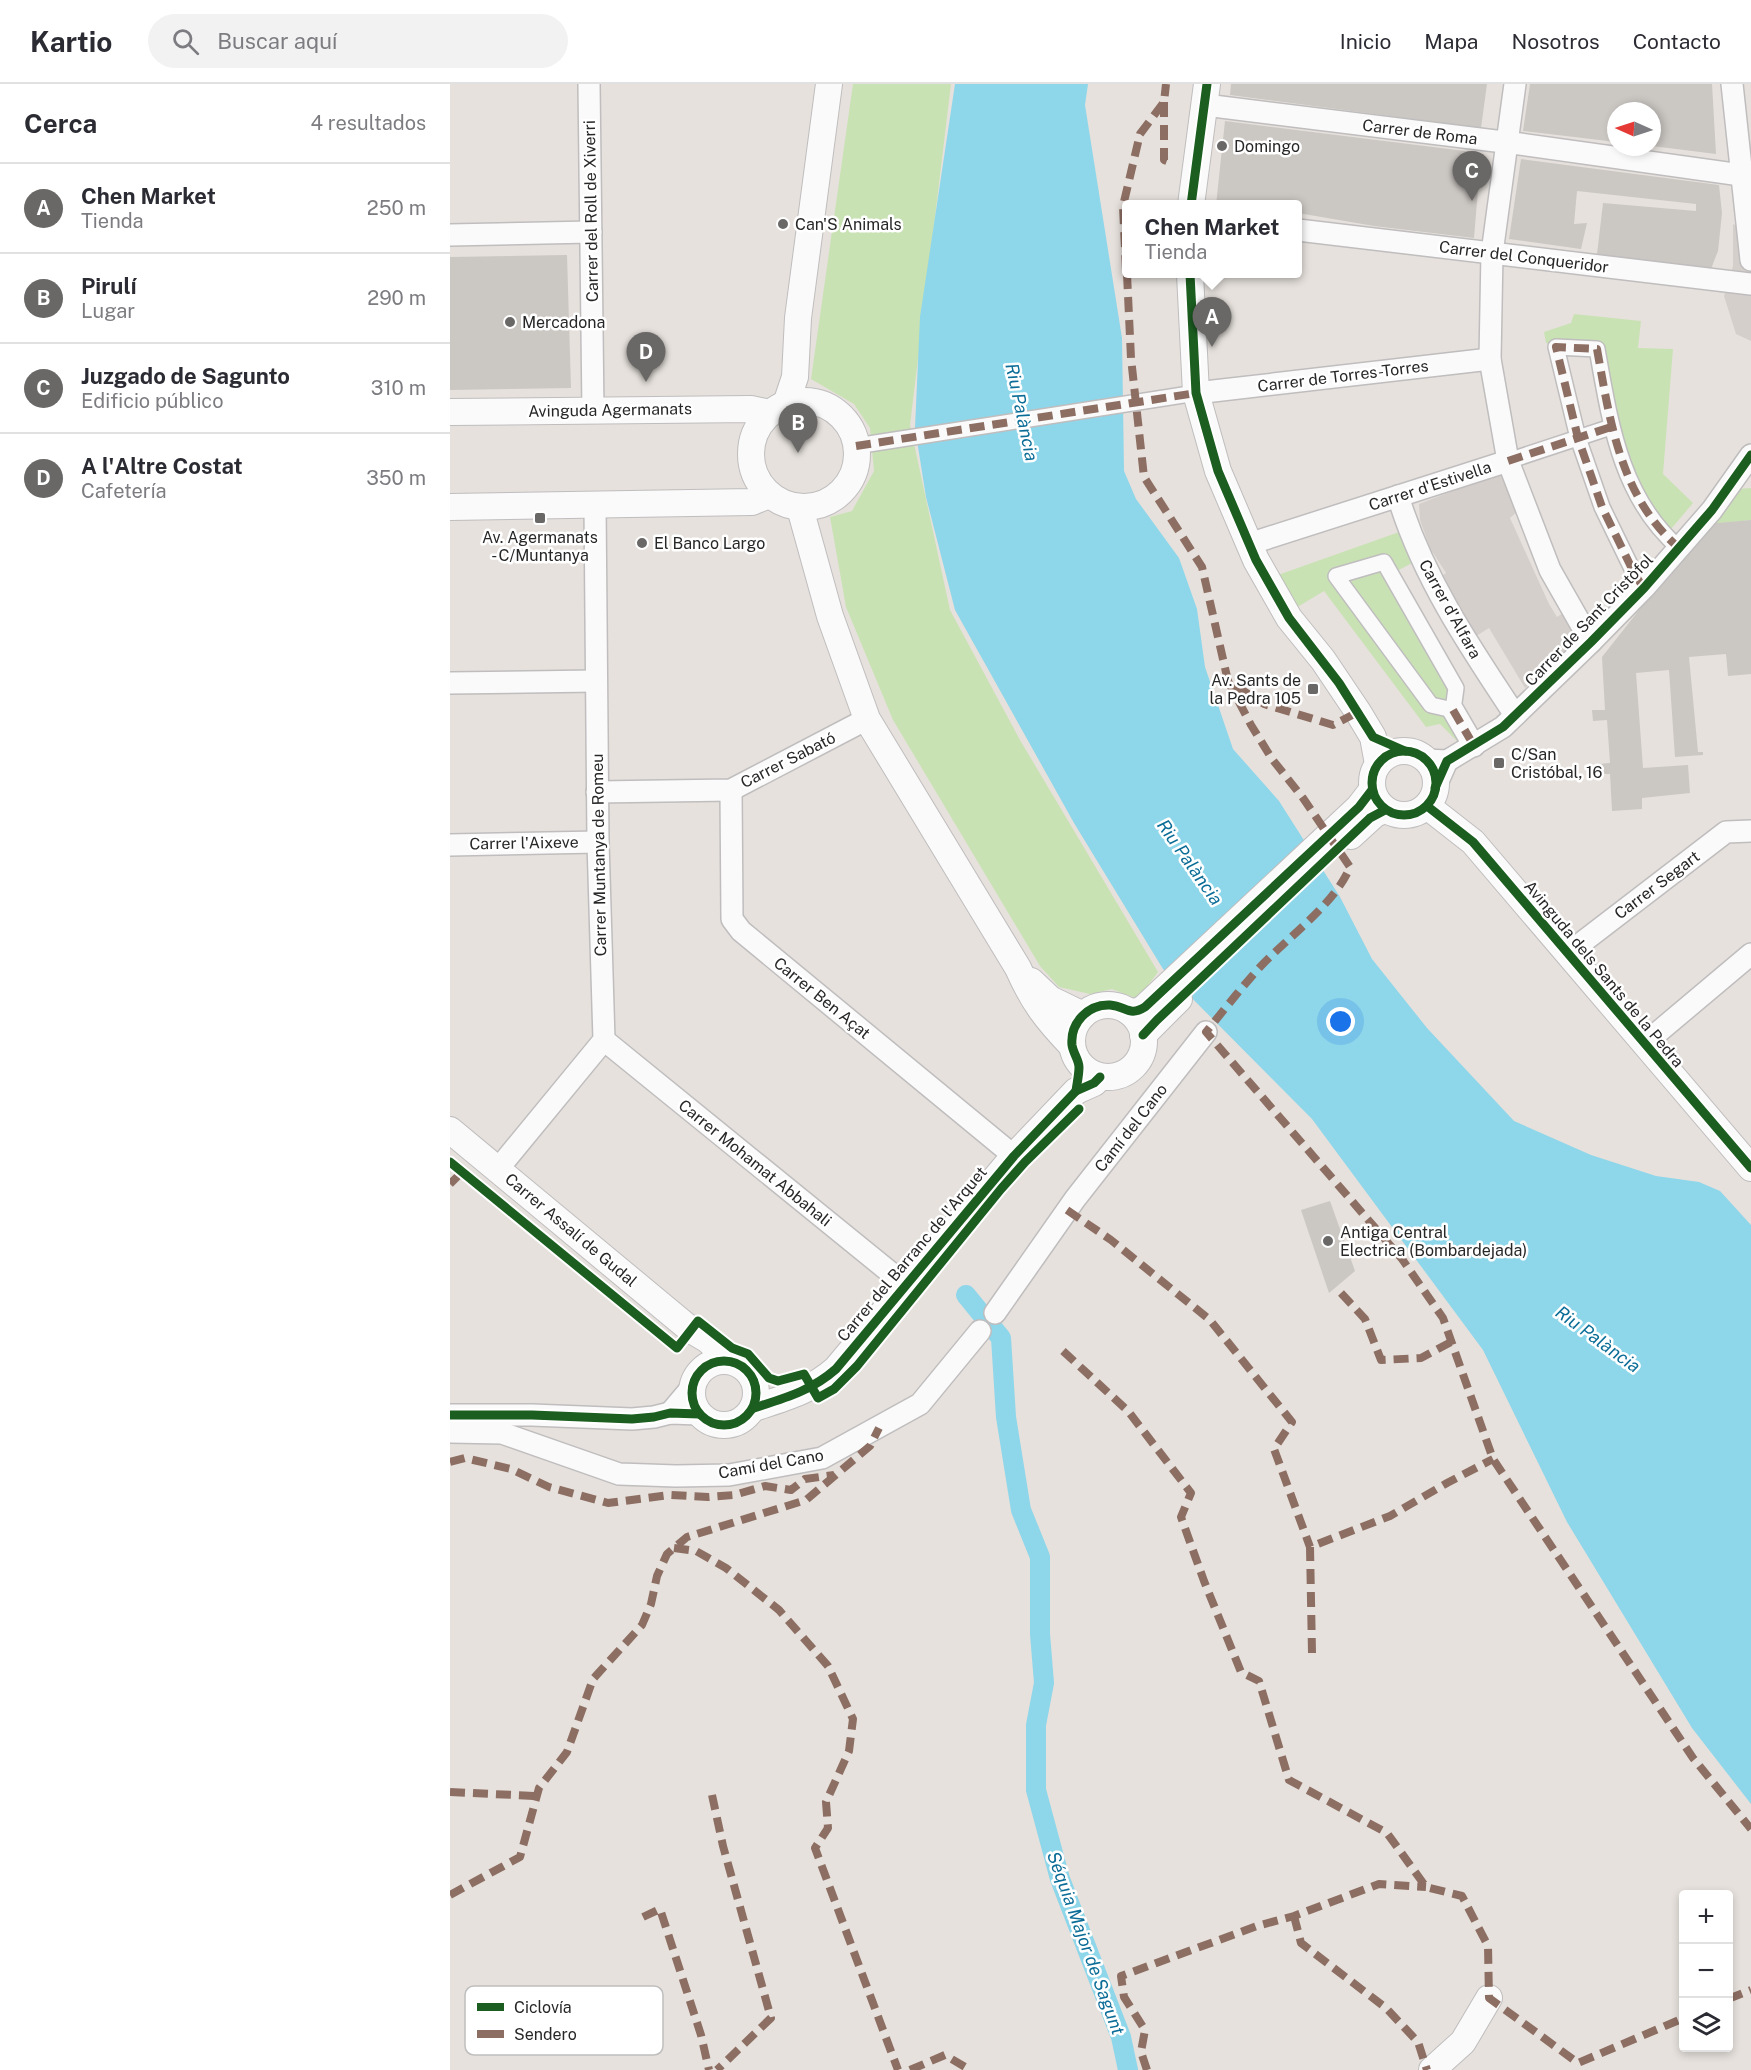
<!DOCTYPE html>
<html lang="es">
<head>
<meta charset="utf-8">
<style>
  :root { --surface:#fff; --page:#f2f2f3; --text:#2b2b33; --muted:#7c7c81; --line:#e1e1e2; --accent:#6a6866 }
  body { margin:0; font-family:"Public Sans",sans-serif; background:var(--page); color:var(--text) }
  .controls { position:absolute; right:18px; bottom:18px; display:grid; overflow:hidden; border-radius:6px; box-shadow:0 3px 9px #0003 }
  .controls button { width:54px; height:54px; display:grid; place-items:center; padding:0; border:0; border-bottom:2px solid var(--line); background:var(--surface); color:var(--text); font:30px sans-serif }
  .compass { position:absolute; left:1157px; top:18px; width:54px; height:54px; border-radius:50%; background:var(--surface); box-shadow:0 3px 9px #0003; rotate:273deg }
  .you { position:absolute; left:891px; top:938px; width:21px; height:21px; margin:-15px; border:4px solid #fff; border-radius:50%; background:#1a73e8; box-shadow:0 0 0 9px #1a73e833 }
  .badge { display:grid; place-items:center; width:39px; height:39px; border-radius:50%; background:var(--accent); color:#fff; font-size:20px; font-weight:700 }
  .pin { position:absolute; translate:-50% -50px; filter:drop-shadow(0 2px 3px #0008) }
  .pin::after { content:''; position:absolute; top:32px; width:21px; height:18px; background:inherit; clip-path:polygon(0 0,100% 0,50% 100%) }
  .popup { position:absolute; left:672px; top:116px; width:180px; height:78px; box-sizing:border-box; display:grid; place-content:center; border-radius:6px; background:var(--surface); filter:drop-shadow(0 2px 4px #0005); font-size:20px; white-space:nowrap; color:var(--muted) }
  .popup b { font-size:22px; color:var(--text) }
  .popup::after { content:''; position:absolute; left:50%; top:100%; margin-left:-12px; border:12px solid transparent; border-top-color:var(--surface) }
  .list { margin:0; padding:0; list-style:none }
  h2 { display:flex; justify-content:space-between; align-items:center; height:78px; margin:0; padding:0 24px; font-size:26px }
  h2 small { font-size:20px; font-weight:400; color:var(--muted) }
  .list li { display:grid; grid-template-columns:39px 1fr auto; gap:18px; align-items:center; box-sizing:border-box; height:90px; padding:0 24px; border-top:2px solid var(--line) }
  .list b { display:block; font-size:22px; white-space:nowrap }
  .list p { margin:0; font-size:20px; white-space:nowrap; color:var(--muted) }
  .list em { font-size:20px; font-style:normal; color:var(--muted) }
  .icon { flex:none; width:33px; height:33px; fill:none; stroke:currentColor; stroke-width:2; stroke-linecap:round; stroke-linejoin:round }
  .map { position:relative; flex:none; width:1301px; height:1986px; overflow:hidden }
  header { display:flex; align-items:center; gap:36px; box-sizing:border-box; height:84px; padding:0 30px; background:var(--surface); border-bottom:2px solid var(--line) }
  header strong { font-size:28px }
  nav { display:flex; gap:33px; margin-inline-start:auto; font-size:21px }
  .search { width:420px; height:54px; background:var(--page); display:flex; align-items:center; gap:15px; box-sizing:border-box; padding:0 21px; border-radius:33px; color:var(--muted); font-size:22px }
  main { display:flex }
  aside { flex:1; background:var(--surface) }
  .map>svg:first-child { display:block }
  .green { fill:#c9e2b4 }
  .plaza { fill:#d5cfcb }
  .water { fill:#8ed6ea }
  .lines { fill:none; stroke-linecap:round; stroke-linejoin:round }
  .canal { stroke:#8ed6ea; stroke-width:20 }
  .building { fill:#cbc7c3 }
  .pedestrian-casing { stroke:#bfbdbe; stroke-width:18 }
  .minor-casing { stroke:#bfbdbe; stroke-width:24 }
  .tertiary-casing { stroke:#bfbdbe; stroke-width:28 }
  .pedestrian { stroke:#fbfafa; stroke-width:15 }
  .minor { stroke:#fbfafa; stroke-width:21 }
  .tertiary { stroke:#fbfafa; stroke-width:26 }
  .quiet { stroke:#8d6e63; stroke-width:8; stroke-dasharray:15 8; stroke-linecap:butt }
  .cycleway-casing { stroke:#fff; stroke-width:13 }
  .cycleway { stroke:#1b5e20; stroke-width:9 }
  .poi-dot { fill:#6a6866; stroke:#fff; stroke-width:2 }
  .labels { text-anchor:middle; dominant-baseline:central; stroke-width:5; stroke-linejoin:round; paint-order:stroke }
  .street-label { font-size:16px; fill:#272727; stroke:#fff }
  .poi-label { font-size:16px; fill:#272727; stroke:#fff; text-anchor:start }
  .water-label { font-size:18px; font-style:italic; fill:#0b6d97; stroke:#fff }
  .key { fill:#fff; stroke:#bebebe; stroke-width:1.5 }
  .key-label { font-size:16px; fill:#272727 }
</style>
</head>
<body>
<header>
<strong>Kartio</strong>
<div class="search"><svg class="icon" aria-label="search" viewBox="0 0 24 24"><circle cx="10" cy="10" r="6"/><path d="M15 15l6 6"/></svg>Buscar aquí</div>
<nav><a>Inicio</a><a>Mapa</a><a>Nosotros</a><a>Contacto</a></nav>
</header>
<main>
<aside>
<h2>Cerca<small>4 resultados</small></h2>
<ul class="list">
<li><span class="badge">A</span><div><b>Chen Market</b><p>Tienda</p></div><em>250 m</em></li>
<li><span class="badge">B</span><div><b>Pirulí</b><p>Lugar</p></div><em>290 m</em></li>
<li><span class="badge">C</span><div><b>Juzgado de Sagunto</b><p>Edificio público</p></div><em>310 m</em></li>
<li><span class="badge">D</span><div><b>A l'Altre Costat</b><p>Cafetería</p></div><em>350 m</em></li>
</ul>
</aside>
<div class="map">
<svg width="1301" height="1986" viewBox="0 0 1301 1986">
  <rect width="100%" height="100%" fill="#e6e1dc"/>
  <!-- green -->
  <g class="green">
    <polygon points="403,0 501,0 460,341 500,526 570,656 708,888 688,915 662,905 640,910 609,903 590,882 443,636 396,523 380,433 402,427 424,387 420,344 404,320 361,295"/>
    <polygon points="1124,230 1191,237 1188,264 1223,265 1213,390 1243,419 1215,452 1181,403 1147,265 1096,259 1094,248 1121,239"/>
    <polygon points="1301,404 1301,436 1264,440 1289,405"/>
    <polygon points="952,447 966,477 941,490 1023,641 1007,657 990,640 976,643 874,507 844,525 825,492"/>
  </g>
  <!-- plaza -->
  <g class="plaza">
    <polygon points="1283,140 1301,150 1301,257 1286,250 1274,212 1283,182"/>
    <polygon points="1052,388 1068,427 1060,434 1099,520 1107,533 1118,526 1134,552 1075,604 1039,544 1023,554 988,495 996,489 980,464 970,436 969,420"/>
  </g>
  <!-- water -->
  <polygon class="water" points="505,0 638,0 635,21 672,254 674,387 686,415 729,474 747,525 755,583 783,665 829,717 890,813 922,875 977,944 1064,1037 1141,1071 1206,1092 1249,1098 1270,1107 1301,1141 1301,1720 1242,1644 1117,1438 1033,1266 862,1035 713,885 624,739 505,526 476,413 465,344 470,233"/>
  <g class="lines">
    <!-- canal -->
    <polyline class="canal" points="516,1211 551,1254 556,1333 571,1426 590,1473 590,1550 594,1599 586,1641 586,1706 610,1795 671,1953 678,1986"/>
  </g>
  <!-- building -->
  <g class="building">
    <polygon points="781,0 1037,0 1031,44 780,11"/>
    <polygon points="1080,0 1262,0 1266,70 1202,62 1202,27 1166,27 1166,58 1073,47"/>
    <polygon points="775,37 1031,69 1024,154 924,142 848,129 848,121 766,121"/>
    <polygon points="1071,75 1269,101 1272,129 1268,167 1261,185 1147,170 1153,119 1246,127 1246,120 1127,107 1124,140 1137,139 1131,165 1059,155"/>
    <polygon points="117,171 121,304 0,306 0,173"/>
    <polygon points="1301,436 1301,590 1278,592 1276,570 1239,573 1248,668 1253,668 1253,671 1225,673 1219,586 1186,589 1193,684 1238,681 1240,709 1192,714 1192,725 1162,727 1160,690 1149,690 1149,680 1160,679 1157,636 1143,637 1142,626 1155,626 1152,573 1257,440"/>
    <polygon points="880,1117 905,1187 879,1209 851,1126"/>
  </g>
  <g class="lines">
    <!-- pedestrian casing -->
    <g class="pedestrian-casing">
      <g id="pedestrian">
        <polyline points="406,362 746,309"/>
        <polyline points="1058,377 1161,343"/>
        <polygon points="934,478 1006,604 1003,626 981,621 886,492"/>
        <path d="M1194,504L1185,491L1152,423L1128,354L1106,263L1147,265C1160,337 1170,413 1229,464"/>
      </g>
    </g>
    <!-- minor casing -->
    <g class="minor-casing">
      <g id="minor">
        <polyline points="139,0 143,327"/>
        <polyline points="1065,0 1042,169 1040,275 1058,377 1100,486 1141,558"/>
        <polyline points="1282,0 1301,176"/>
        <polyline points="755,21 1070,60 1291,91"/>
        <polyline points="848,146 1301,200"/>
        <polyline points="0,151 141,148"/>
        <polyline points="746,309 1040,275"/>
        <path d="M948,412C972,492 1019,562 1065,631"/>
        <polyline points="799,460 1058,377"/>
        <polyline points="0,599 146,597"/>
        <polyline points="1003,626 1024,662"/>
        <polyline points="975,676 997,677 1053,643 1141,558 1194,504 1262,426 1301,371"/>
        <polyline points="985,704 997,677"/>
        <polyline points="281,706 282,835 291,847 564,1072"/>
        <polyline points="147,708 281,706 417,635"/>
        <polyline points="0,761 148,758"/>
        <polyline points="1117,870 1276,748 1301,747"/>
        <polyline points="154,956 457,1202"/>
        <polyline points="1194,960 1301,870"/>
        <polyline points="48,1085 154,956 148,758 145,420"/>
        <polyline points="545,1229 625,1115 756,948"/>
        <polyline points="220,1329 242,1303"/>
        <polyline points="0,1331 82,1331 182,1335 204,1333 220,1329 249,1330"/>
        <polyline points="0,1348 52,1349 169,1390 226,1392 279,1391 372,1374 470,1320 530,1247"/>
      </g>
    </g>
    <!-- tertiary casing -->
    <g class="tertiary-casing">
      <g id="tertiary">
        <polyline points="741,121 757,0"/>
        <polyline points="740,190 746,309 768,387 806,476 839,534 873,576 908,628 923,653 928,680"/>
        <circle cx="354" cy="370" r="53"/>
        <polyline points="336,320 345,293 348,234 379,0"/>
        <polyline points="0,328 301,325 320,329"/>
        <polyline points="0,423 302,418 319,411"/>
        <path d="M350,424L380,532L417,635L568,884C583,918 596,935 622,962"/>
        <circle cx="954" cy="699" r="32"/>
        <polyline points="977,722 1023,758 1301,1084"/>
        <polyline points="901,752 925,730 935,726"/>
        <polyline points="581,897 600,915 633,931"/>
        <circle cx="658" cy="957" r="36"/>
        <polyline points="679,928 689,927 695,923 909,723 922,706"/>
        <polyline points="693,951 729,915"/>
        <polyline points="0,1046 241,1246 258,1256 280,1277"/>
        <circle cx="274" cy="1309" r="32"/>
        <path d="M304,1324C335,1314 361,1307 386,1285L564,1072L626,1007L644,999L650,993"/>
        <polyline points="982,1986 1013,1958 1039,1914"/>
      </g>
    </g>
    <!-- pedestrian -->
    <use href="#pedestrian" class="pedestrian"/>
    <!-- minor -->
    <use href="#minor" class="minor"/>
    <!-- tertiary -->
    <use href="#tertiary" class="tertiary"/>
    <!-- quiet -->
    <g class="quiet">
      <polyline points="714,18 714,76 722,79"/>
      <polyline points="676,186 673,122 690,50 714,18 716,0"/>
      <polyline points="677,190 681,274 694,393 752,483 778,597 814,620 883,641 908,628"/>
      <polyline points="406,362 746,309"/>
      <polyline points="1058,377 1161,343"/>
      <path d="M1194,504L1185,491L1152,423L1128,354L1106,263L1147,265C1160,337 1170,413 1229,464"/>
      <path d="M778,597L801,641L822,675L853,714L900,783C885,820 837,854 810,883C791,904 774,926 756,948L952,1175L993,1234L1043,1375L1243,1674L1301,1745"/>
      <polyline points="1003,626 1024,662"/>
      <polyline points="0,1100 8,1092"/>
      <polyline points="617,1126 661,1156 760,1236 842,1338 824,1365 860,1463"/>
      <polyline points="891,1209 915,1235 931,1276 971,1274 1001,1258"/>
      <polyline points="613,1267 678,1327 741,1409 731,1433 754,1497 791,1588 809,1597 839,1696 937,1749 976,1803 1012,1812 1038,1862 1039,1914 1128,1979 1234,1934"/>
      <polyline points="0,1378 15,1374 61,1385 99,1403 158,1419 220,1411 258,1413 284,1411 315,1402 341,1406 355,1395 384,1391"/>
      <polyline points="224,1464 246,1467 276,1484 329,1526 378,1582 403,1635 399,1667 376,1718 378,1744 365,1764 448,1986"/>
      <polyline points="862,1569 860,1463 940,1432 997,1399 1043,1375"/>
      <polyline points="0,1708 86,1712"/>
      <polyline points="262,1711 273,1762 321,1934 267,1986"/>
      <polyline points="0,1811 70,1773 89,1704 117,1668 143,1595 192,1541 201,1520 207,1492 217,1470 237,1453 356,1416 420,1362 429,1344"/>
      <polyline points="844,1832 851,1859 936,1924 968,1958 977,1986"/>
      <polyline points="193,1833 210,1825 251,1951 259,1986"/>
      <polyline points="1278,1915 1301,1906"/>
      <polyline points="460,1986 495,1971 520,1986"/>
      <polyline points="697,1986 691,1968 695,1946 674,1913 671,1892 807,1842 844,1832 929,1800 976,1803"/>
    </g>
    <!-- cycleway casing -->
    <g class="cycleway-casing">
      <g id="cycleway">
        <polyline points="741,121 757,0"/>
        <polyline points="740,190 746,309 768,387 806,476 839,534 889,599 923,653 955,667"/>
        <circle cx="954" cy="699" r="32"/>
        <polyline points="985,704 997,677 1053,643 1141,558 1194,504 1262,426 1301,371"/>
        <polyline points="977,722 1023,758 1301,1084"/>
        <polyline points="693,951 707,936 920,734 935,726"/>
        <path d="M626,1007C627,999 629,991 629,983C629,976 623,969 622,961C620,939 638,920 660,921C676,922 679,933 695,923L909,723L922,706"/>
        <polyline points="0,1078 227,1264 248,1237 282,1264 298,1270 319,1294 328,1297 354,1290 368,1314 384,1305 407,1282 551,1105 575,1078 629,1025"/>
        <circle cx="274" cy="1309" r="32"/>
        <path d="M304,1324C335,1314 361,1307 386,1285L564,1072L626,1007L644,999L650,993"/>
        <polyline points="0,1331 82,1331 182,1335 204,1333 220,1329 249,1330"/>
      </g>
    </g>
    <!-- cycleway -->
    <use href="#cycleway" class="cycleway"/>
  </g>
  <!-- markers -->
  <g class="poi-dot">
    <circle cx="772" cy="62" r="6"/>
    <circle cx="333" cy="140" r="6"/>
    <circle cx="60" cy="238" r="6"/>
    <rect x="84" y="428" width="12" height="12" rx="3"/>
    <circle cx="192" cy="459" r="6"/>
    <rect x="857" y="599" width="12" height="12" rx="3"/>
    <rect x="1043" y="673" width="12" height="12" rx="3"/>
    <circle cx="878" cy="1157" r="6"/>
  </g>
  <g class="labels">
    <!-- street labels -->
    <g class="street-label">
      <text transform="translate(970 48) rotate(7)">Carrer de Roma</text>
      <text transform="translate(141 127) rotate(-91)">Carrer del Roll de Xiverri</text>
      <text transform="translate(1074 173) rotate(7)">Carrer del Conqueridor</text>
      <text transform="translate(893 292) rotate(-7)">Carrer de Torres-Torres</text>
      <text transform="translate(160 326) rotate(-1)">Avinguda Agermanats</text>
      <text transform="translate(980 402) rotate(-18)">Carrer d'Estivella</text>
      <text transform="translate(1000 525) rotate(61)">Carrer d'Alfara</text>
      <text transform="translate(1139 536) rotate(-46)">Carrer de Sant Cristòfol</text>
      <text transform="translate(338 676) rotate(-27)">Carrer Sabató</text>
      <text transform="translate(74 759) rotate(-1)">Carrer l'Aixeve</text>
      <text transform="translate(149 771) rotate(-91)">Carrer Muntanya de Romeu</text>
      <text transform="translate(1207 801) rotate(-37)">Carrer Segart</text>
      <text transform="translate(1154 890) rotate(50)">Avinguda dels Sants de la Pedra</text>
      <text transform="translate(372 914) rotate(39)">Carrer Ben Açat</text>
      <text transform="translate(681 1044) rotate(-52)">Camí del Cano</text>
      <text transform="translate(305 1079) rotate(39)">Carrer Mohamat Abbahali</text>
      <text transform="translate(121 1146) rotate(40)">Carrer Assalí de Gudal</text>
      <text transform="translate(462 1170) rotate(-50)">Carrer del Barranc de l'Arquet</text>
      <text transform="translate(321 1380) rotate(-10)">Camí del Cano</text>
    </g>
    <!-- poi labels -->
    <g class="poi-label">
      <text x="784" y="62">Domingo</text>
      <text x="345" y="140">Can'S Animals</text>
      <text x="72" y="238">Mercadona</text>
      <text x="90" y="453" text-anchor="middle">Av. Agermanats<tspan x="90" dy="18">- C/Muntanya</tspan></text>
      <text x="204" y="459">El Banco Largo</text>
      <text x="851" y="596" text-anchor="end">Av. Sants de<tspan x="851" dy="18">la Pedra 105</tspan></text>
      <text x="1061" y="670">C/San<tspan x="1061" dy="18">Cristóbal, 16</tspan></text>
      <text x="890" y="1148">Antiga Central<tspan x="890" dy="18">Electrica (Bombardejada)</tspan></text>
    </g>
    <!-- water labels -->
    <g class="water-label">
      <text transform="translate(572 328) rotate(78)">Riu Palància</text>
      <text transform="translate(740 778) rotate(55)">Riu Palància</text>
      <text transform="translate(1148 1255) rotate(36)">Riu Palància</text>
      <text transform="translate(636 1859) rotate(70)">Séquia Major de Sagunt</text>
    </g>
  </g>
  <!-- legend -->
  <rect x="15" y="1902" width="198" height="69" rx="9" class="key"/>
  <rect x="27" y="1919" width="27" height="8" fill="#1b5e20"/>
  <rect x="27" y="1946" width="27" height="8" fill="#8d6e63"/>
  <g class="key-label">
    <text x="64" y="1929">Ciclovía</text>
    <text x="64" y="1956">Sendero</text>
  </g>
</svg>
<div class="controls">
<button>+</button>
<button>−</button>
<button><svg class="icon" aria-label="layers" viewBox="0 0 24 24"><path d="M12 4l9 5-9 5-9-5zM3 14l9 5 9-5"/></svg></button>
</div>
<svg class="compass" viewBox="-18 -18 36 36"><path d="M0-13l5 13h-10z" fill="#e53935"/><path d="M0 13l5-13h-10z" fill="#7c7c81"/></svg>
<div class="you"></div>
<div class="pin badge" style="left:762px;top:263px">A</div>
<div class="popup"><b>Chen Market</b>Tienda</div>
<div class="pin badge" style="left:348px;top:369px">B</div>
<div class="pin badge" style="left:1022px;top:117px">C</div>
<div class="pin badge" style="left:196px;top:298px">D</div>
</div>
</main>
</body>
</html>
